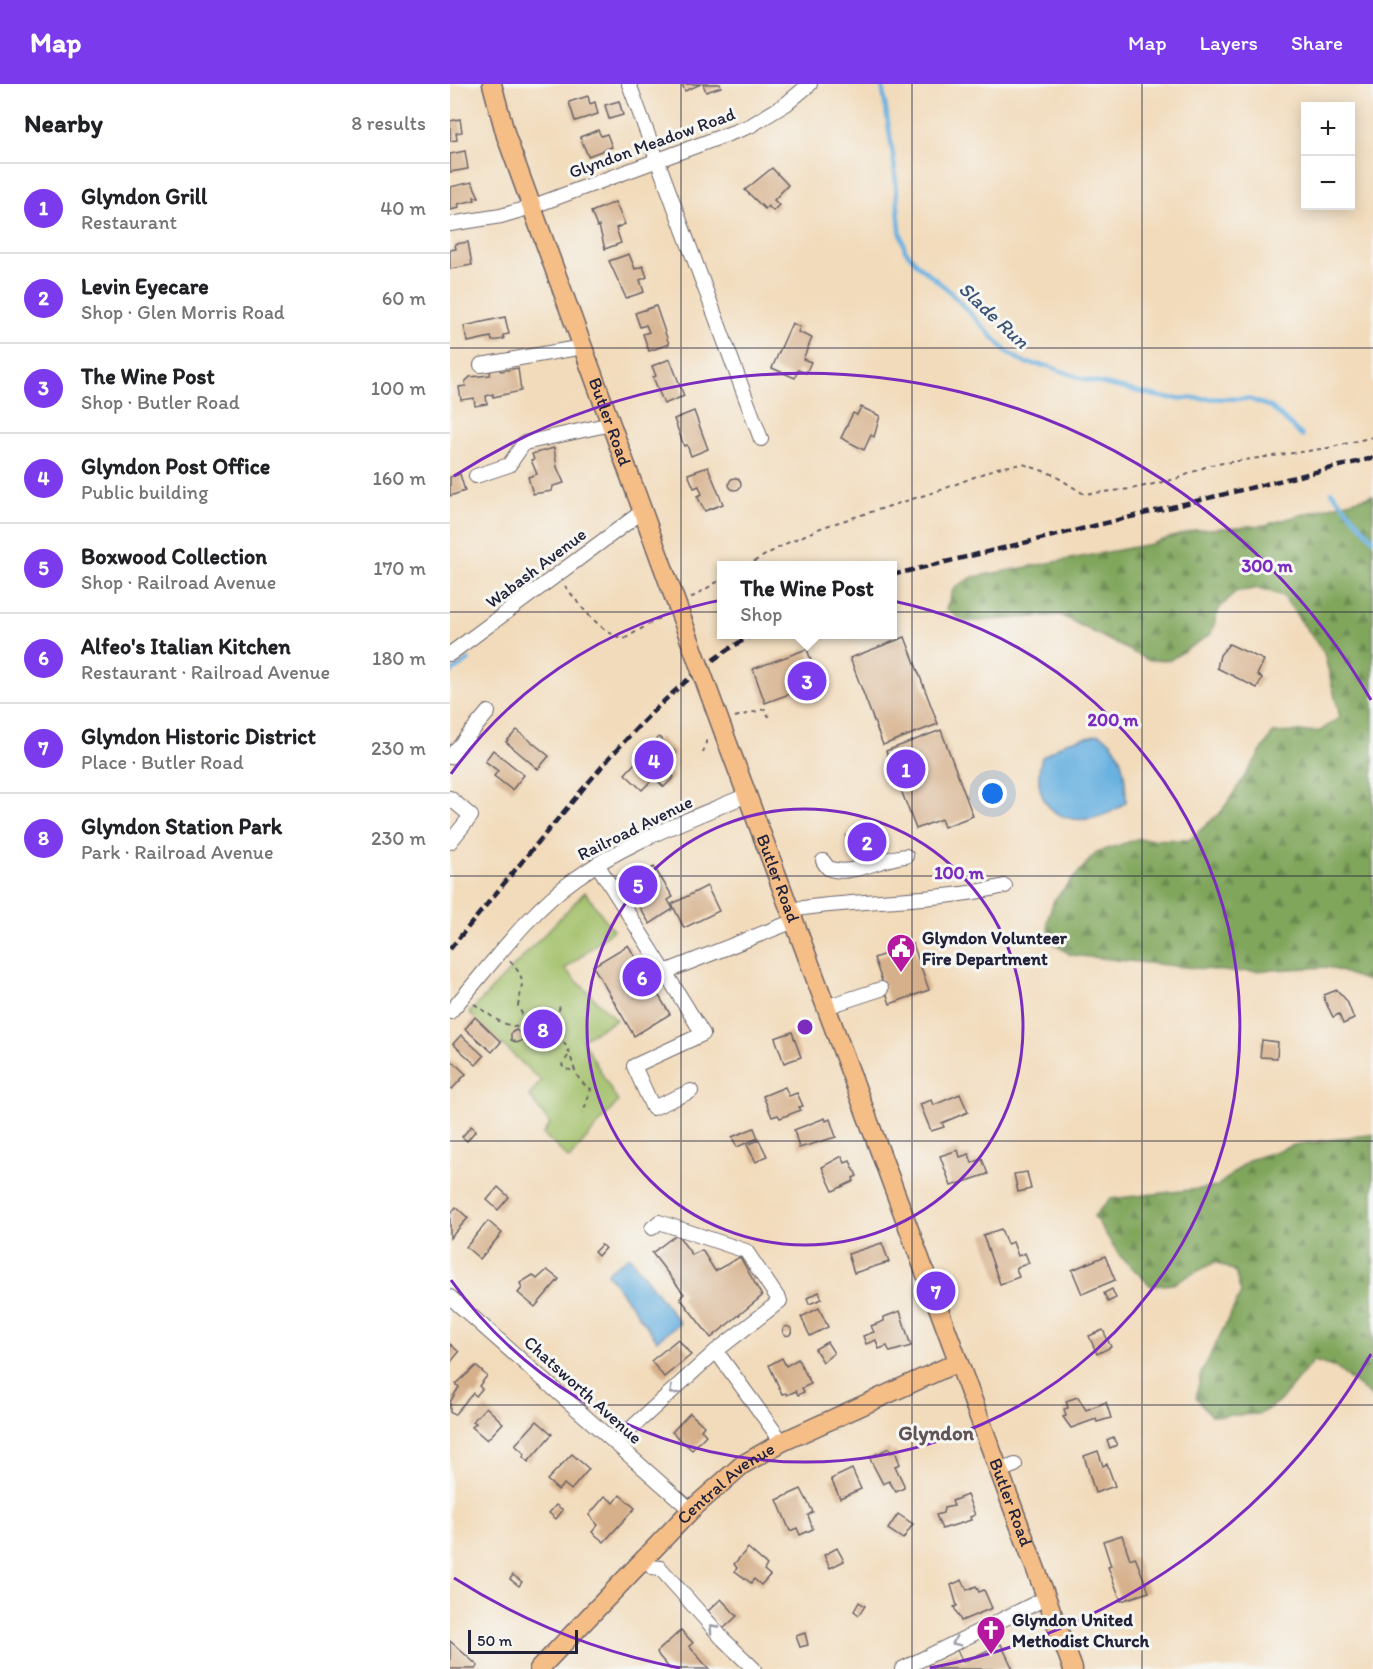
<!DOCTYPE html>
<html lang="en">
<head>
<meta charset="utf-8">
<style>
  :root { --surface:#fff; --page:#f2f2f2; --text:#202124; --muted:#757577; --line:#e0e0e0; --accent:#7c3aed }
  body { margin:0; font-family:Itim,sans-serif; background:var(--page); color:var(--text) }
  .controls { position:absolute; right:18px; top:18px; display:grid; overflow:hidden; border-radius:0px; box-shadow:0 3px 15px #0003 }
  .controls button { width:54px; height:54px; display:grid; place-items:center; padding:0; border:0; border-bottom:2px solid var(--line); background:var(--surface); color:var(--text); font:30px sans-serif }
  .scale { position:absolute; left:18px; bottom:15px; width:110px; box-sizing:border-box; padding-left:6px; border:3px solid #22223b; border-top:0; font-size:16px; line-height:21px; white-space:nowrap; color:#22223b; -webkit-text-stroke:4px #f6f6f2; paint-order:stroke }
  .you { position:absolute; left:543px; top:710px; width:21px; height:21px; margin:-15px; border:4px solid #fff; border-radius:50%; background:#1a73e8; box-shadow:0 0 0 9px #1a73e833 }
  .badge { display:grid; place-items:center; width:39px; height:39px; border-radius:50%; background:var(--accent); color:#fff; font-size:20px; font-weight:700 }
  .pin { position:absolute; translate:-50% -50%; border:3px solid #fff; box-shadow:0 2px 6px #0006 }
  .popup { position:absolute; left:267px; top:477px; width:180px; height:78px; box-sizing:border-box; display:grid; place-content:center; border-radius:0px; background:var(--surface); filter:drop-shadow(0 2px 4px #0005); font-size:20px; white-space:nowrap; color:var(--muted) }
  .popup b { font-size:22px; color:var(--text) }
  .popup::after { content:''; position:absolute; left:50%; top:100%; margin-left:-12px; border:12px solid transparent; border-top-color:var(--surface) }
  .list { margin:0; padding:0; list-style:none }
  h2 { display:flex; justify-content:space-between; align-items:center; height:78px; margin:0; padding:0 24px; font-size:26px }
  h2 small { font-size:20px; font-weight:400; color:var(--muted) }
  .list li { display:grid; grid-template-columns:39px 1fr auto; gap:18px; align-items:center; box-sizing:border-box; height:90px; padding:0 24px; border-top:2px solid var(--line) }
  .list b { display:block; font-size:22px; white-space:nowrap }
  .list p { margin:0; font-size:20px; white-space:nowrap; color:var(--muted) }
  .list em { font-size:20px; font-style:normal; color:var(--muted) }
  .map { position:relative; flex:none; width:923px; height:1585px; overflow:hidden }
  header { display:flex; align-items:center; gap:36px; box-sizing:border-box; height:84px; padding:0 30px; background:var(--accent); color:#fff }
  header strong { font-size:28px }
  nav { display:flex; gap:33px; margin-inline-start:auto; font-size:21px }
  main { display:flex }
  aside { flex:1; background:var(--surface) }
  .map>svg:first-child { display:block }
  .green { fill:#a1bf67; stroke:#627051; stroke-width:1.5 }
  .forest { fill:url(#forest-firs); stroke:#51644c; stroke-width:1.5 }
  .water { fill:#69b1e0; stroke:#466a8e; stroke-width:1.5 }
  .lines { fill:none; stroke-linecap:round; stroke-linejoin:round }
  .stream { stroke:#69b1e0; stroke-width:4.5 }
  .building { fill:#d6b08b }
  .minor-casing { stroke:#6b6368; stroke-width:16 }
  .major-casing { stroke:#6b6368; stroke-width:21 }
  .path { stroke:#6b6368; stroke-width:2; stroke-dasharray:4.5 4.5; stroke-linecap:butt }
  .minor { stroke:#fff; stroke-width:14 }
  .major { stroke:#f6be87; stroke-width:18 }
  .rail { stroke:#22223b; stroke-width:4.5; stroke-dasharray:9 4.5; stroke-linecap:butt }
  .major-bridge-casing { stroke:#6b6368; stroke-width:21; stroke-linecap:butt }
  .major-bridge { stroke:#f6be87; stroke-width:18 }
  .oneway { stroke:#9c9ca7 }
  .grid { fill:none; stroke:#22223b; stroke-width:1.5; stroke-opacity:0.55 }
  .ring { fill:none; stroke:#7b2cbf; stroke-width:3 }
  .labels { text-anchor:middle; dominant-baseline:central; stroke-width:6; stroke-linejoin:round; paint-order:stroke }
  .street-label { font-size:18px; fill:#22223b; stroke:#f6f6f2 }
  .poi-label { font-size:18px; font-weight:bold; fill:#22223b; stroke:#f6f6f2; text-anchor:start }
  .water-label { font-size:20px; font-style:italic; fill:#3b5475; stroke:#f6f6f2 }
  .quarter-label { font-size:21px; font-weight:bold; fill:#615457; stroke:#f6f6f2 }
  .centre { fill:#7b2cbf; stroke:#f6f6f2; stroke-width:3 }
  .ring-label { font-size:18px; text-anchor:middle; font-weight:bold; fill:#7b2cbf; stroke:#f6f6f2; stroke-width:6; stroke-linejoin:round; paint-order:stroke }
</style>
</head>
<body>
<header>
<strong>Map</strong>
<nav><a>Map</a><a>Layers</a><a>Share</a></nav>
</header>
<main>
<aside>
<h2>Nearby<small>8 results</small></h2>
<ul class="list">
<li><span class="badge">1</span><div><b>Glyndon Grill</b><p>Restaurant</p></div><em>40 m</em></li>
<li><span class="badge">2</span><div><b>Levin Eyecare</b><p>Shop · Glen Morris Road</p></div><em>60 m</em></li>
<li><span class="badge">3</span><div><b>The Wine Post</b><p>Shop · Butler Road</p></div><em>100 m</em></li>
<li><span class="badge">4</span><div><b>Glyndon Post Office</b><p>Public building</p></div><em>160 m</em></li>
<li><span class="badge">5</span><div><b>Boxwood Collection</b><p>Shop · Railroad Avenue</p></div><em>170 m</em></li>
<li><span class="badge">6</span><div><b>Alfeo's Italian Kitchen</b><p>Restaurant · Railroad Avenue</p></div><em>180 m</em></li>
<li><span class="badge">7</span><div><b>Glyndon Historic District</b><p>Place · Butler Road</p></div><em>230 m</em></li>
<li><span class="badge">8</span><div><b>Glyndon Station Park</b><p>Park · Railroad Avenue</p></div><em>230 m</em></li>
</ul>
</aside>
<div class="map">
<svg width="923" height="1585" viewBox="0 0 923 1585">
  <defs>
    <pattern id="forest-firs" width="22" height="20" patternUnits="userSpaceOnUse" patternTransform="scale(1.5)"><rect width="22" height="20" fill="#80a65c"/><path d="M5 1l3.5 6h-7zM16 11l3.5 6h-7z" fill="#68874d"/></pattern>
  </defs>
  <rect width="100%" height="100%" fill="#f6f6f2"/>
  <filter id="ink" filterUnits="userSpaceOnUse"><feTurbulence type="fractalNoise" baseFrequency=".0167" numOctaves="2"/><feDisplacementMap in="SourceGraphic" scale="12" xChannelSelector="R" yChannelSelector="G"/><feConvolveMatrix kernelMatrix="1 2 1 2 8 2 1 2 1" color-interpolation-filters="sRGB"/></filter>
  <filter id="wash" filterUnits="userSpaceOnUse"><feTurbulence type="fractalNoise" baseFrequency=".008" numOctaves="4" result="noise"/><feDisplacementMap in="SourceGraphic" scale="24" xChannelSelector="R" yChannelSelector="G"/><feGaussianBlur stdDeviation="1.35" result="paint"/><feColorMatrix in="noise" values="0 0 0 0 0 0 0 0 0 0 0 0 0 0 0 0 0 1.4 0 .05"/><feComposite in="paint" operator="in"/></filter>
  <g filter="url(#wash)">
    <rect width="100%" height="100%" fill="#f2dbbb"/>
    <!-- green -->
    <polygon class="green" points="135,808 163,846 115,885 166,936 132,955 168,1018 119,1075 93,1050 100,1040 79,1012 91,997 19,929"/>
    <!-- forest -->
    <g class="forest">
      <polygon points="923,411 923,899 878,883 783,888 621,871 601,858 597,837 604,816 647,768 688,755 739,756 772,727 823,649 870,647 890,633 874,569 833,512 809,504 785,508 769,525 761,550 720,576 698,576 610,531 515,538 496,525 504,504 523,493 701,460 744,446 815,441"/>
      <polygon points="923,1050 923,1314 886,1284 863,1277 830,1317 810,1330 761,1332 746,1313 751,1290 791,1209 785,1187 765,1178 723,1200 701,1202 670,1172 644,1132 660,1115 766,1103 799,1076 844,1061"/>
    </g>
    <!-- water -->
    <g class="water">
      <path d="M649,650C673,659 676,696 676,718C634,752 575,736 592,673L616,658Z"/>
      <polygon points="179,1172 230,1239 207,1256 157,1189"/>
    </g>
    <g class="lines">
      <!-- stream -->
      <g class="stream">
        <polyline points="432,0 444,78 450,146 455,166 469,182 496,204 557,268 575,279 598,282 636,296 716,314 799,315 821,323 852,352"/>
        <polyline points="882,408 923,455"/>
        <polyline points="0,589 19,576"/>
      </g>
    </g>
    <g id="blocks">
      <!-- building -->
      <g class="building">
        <polygon points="232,0 251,0 235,7"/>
        <polygon points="253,0 270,0 271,3 256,8"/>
        <polygon points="138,12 140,20 145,18 148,30 125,37 119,18"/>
        <polygon points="169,17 173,31 159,35 155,21"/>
        <polygon points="10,35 12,48 6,49 7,56 0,57 0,37"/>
        <polygon points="148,46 151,52 157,50 162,63 138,72 130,53"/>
        <polygon points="15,67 18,85 0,88 0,70"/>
        <polygon points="322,84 338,101 324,116 329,121 323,127 318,122 315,125 295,106"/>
        <polygon points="22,98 29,113 24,113 25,116 8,120 9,124 0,126 0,103"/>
        <polygon points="165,118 175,140 166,144 171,159 155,165 149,142 147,143 141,128"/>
        <polygon points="18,158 22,181 0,185 0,166 6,165 5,160"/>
        <polygon points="179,170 185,185 193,182 197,193 190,196 194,208 176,214 159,177"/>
        <polygon points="206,222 219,260 199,267 193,250 199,248 196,241 190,243 185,229"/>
        <polygon points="55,233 59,250 53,251 54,255 42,257 41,253 18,258 14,242"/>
        <polygon points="342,239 350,243 348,248 362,254 353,275 361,278 356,289 348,286 345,294 322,284"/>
        <polygon points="220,275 234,312 214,320 203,293 206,292 202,282"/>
        <polygon points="47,284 51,287 68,284 71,307 43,313 43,310 36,312 37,320 25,322 24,314 11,316 9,303 16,302 15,298 20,293 40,291 41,285"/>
        <polygon points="411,323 430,332 424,353 421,351 414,366 391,354 403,329 407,331"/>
        <polygon points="244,327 258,365 241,372 237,361 234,362 224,335"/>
        <polygon points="104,364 107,383 114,399 103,402 102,407 83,410 78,393 87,390 81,376 84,376 82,370"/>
        <polygon points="258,383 273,420 255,427 247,412 252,410 249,402 244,404 238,390"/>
        <polygon points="10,390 15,407 0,412 0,393"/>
        <circle cx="285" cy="400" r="6"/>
        <polygon points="455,553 488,640 433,661 400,574"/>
        <polygon points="779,560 814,576 807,591 812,594 807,604 767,584 770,571"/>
        <polygon points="357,565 369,599 315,619 303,585"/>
        <polygon points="67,646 99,672 88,685 56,658"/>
        <polygon points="491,646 523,732 494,743 491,735 466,745 436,667"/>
        <polygon points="209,653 226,669 213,683 224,693 214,703 204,694 192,706 175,690"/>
        <polygon points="43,666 74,691 62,706 44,692 48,687 35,677"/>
        <polygon points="430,740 438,763 403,775 396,752"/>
        <polygon points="204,783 223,813 218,816 223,825 200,840 175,801"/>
        <polygon points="257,802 269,827 234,844 222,820"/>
        <polygon points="463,860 479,906 440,920 424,874"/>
        <polygon points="178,861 220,930 184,952 143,882"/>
        <polygon points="887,906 897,917 904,935 893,940 889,930 883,933 874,915 874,911"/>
        <polygon points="25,933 51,958 42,968 15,945"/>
        <polygon points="66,946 72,950 73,956 67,959 61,956 61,949"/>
        <polygon points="342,948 351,973 334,979 325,954"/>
        <polygon points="11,951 34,972 26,981 3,960"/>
        <polygon points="812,956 828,958 827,974 810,973"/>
        <polygon points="0,975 16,990 2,1005 0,1004"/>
        <polygon points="335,1003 339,1012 347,1009 353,1022 349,1023 351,1026 330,1034 328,1031 322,1033 313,1012"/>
        <polygon points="510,1010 518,1028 492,1039 494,1043 481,1047 470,1020 482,1016 484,1021"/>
        <polygon points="375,1034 376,1037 380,1035 386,1053 349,1064 344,1046"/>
        <polygon points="21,1042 26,1046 17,1057 12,1053"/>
        <polygon points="304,1044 308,1054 287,1063 282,1053"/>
        <polygon points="309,1056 317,1072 306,1078 297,1061"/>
        <polygon points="508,1066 510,1073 519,1070 522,1079 532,1075 538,1090 501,1102 490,1072"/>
        <polygon points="392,1072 395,1079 400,1077 407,1092 403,1094 404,1097 383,1107 372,1083"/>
        <polygon points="577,1088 581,1105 568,1108 564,1090"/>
        <polygon points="48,1103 59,1113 48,1126 37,1116"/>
        <polygon points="6,1123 18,1134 0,1154 0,1130"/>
        <polygon points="38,1137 52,1149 30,1175 16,1163"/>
        <polygon points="551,1145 557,1160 563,1158 568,1172 575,1169 579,1179 566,1184 569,1193 550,1200 533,1151"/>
        <polygon points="227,1150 242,1171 252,1166 265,1187 290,1173 312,1212 261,1254 230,1214 234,1210 202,1169"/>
        <polygon points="432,1159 439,1178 404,1189 398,1170"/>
        <polygon points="151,1161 155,1164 148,1172 144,1168"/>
        <polygon points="655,1172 665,1196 632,1210 622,1186"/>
        <polygon points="97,1186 109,1195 85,1223 68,1209 72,1204 70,1199 83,1191 87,1195"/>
        <polygon points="662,1205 666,1214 658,1218 654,1209"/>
        <polygon points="369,1208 372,1215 359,1220 357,1214"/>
        <polygon points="369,1224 378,1243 360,1252 351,1233"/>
        <polygon points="450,1227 461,1262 440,1268 437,1262 429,1265 426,1256 416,1260 413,1252 424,1248 421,1242 434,1237 434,1233"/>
        <circle cx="337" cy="1247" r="4.5"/>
        <polygon points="653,1246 661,1263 647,1270 639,1252"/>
        <polygon points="228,1255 241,1271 214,1293 201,1277"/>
        <polygon points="377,1258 384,1269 373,1278 365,1265"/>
        <polygon points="0,1260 9,1268 0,1279"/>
        <polygon points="332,1274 336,1282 348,1275 361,1300 352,1304 354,1308 348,1311 346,1307 337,1311 336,1309 332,1310 319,1281"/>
        <polygon points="26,1282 37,1292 29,1302 32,1305 26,1312 23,1309 4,1331 0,1328 0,1318 9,1303 6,1300"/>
        <polygon points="628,1313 636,1326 656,1318 661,1334 647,1338 646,1335 621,1344 613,1333 616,1332 614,1325 618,1324 616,1317"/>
        <polygon points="36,1323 53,1339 37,1356 22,1343 26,1339 23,1337"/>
        <polygon points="240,1329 254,1342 251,1346 256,1351 242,1366 222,1348"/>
        <polygon points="87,1337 102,1350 78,1378 73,1373 75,1370 65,1361"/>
        <polygon points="663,1353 667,1361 660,1364 657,1356"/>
        <polygon points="439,1364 441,1369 445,1367 450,1380 445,1382 454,1401 454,1404 446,1408 439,1397 433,1400 421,1377 420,1373"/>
        <polygon points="648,1367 653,1382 657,1380 665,1402 645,1409 634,1372"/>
        <polygon points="122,1370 139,1385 121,1406 114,1400 108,1406 97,1396"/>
        <polygon points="402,1385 411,1405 390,1414 381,1395"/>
        <polygon points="351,1405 363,1428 358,1431 363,1445 350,1451 347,1444 340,1447 327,1416"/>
        <polygon points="170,1411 185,1424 154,1458 142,1448 148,1441 139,1431 155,1412 164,1419"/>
        <polygon points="517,1411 525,1431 520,1433 521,1436 492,1445 486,1431 493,1429 494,1424 504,1422 502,1417"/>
        <polygon points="106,1421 113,1426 106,1435 99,1429"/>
        <polygon points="448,1430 463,1440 453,1455 438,1445"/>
        <polygon points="672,1451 680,1475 685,1473 699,1508 671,1517 658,1483 661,1482 653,1457"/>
        <polygon points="298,1464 317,1481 314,1486 320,1491 311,1501 304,1495 301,1499 285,1487 287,1484 284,1480"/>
        <polygon points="387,1464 394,1477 380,1484 374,1471"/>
        <polygon points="63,1491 72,1498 69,1502 60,1495"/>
        <polygon points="512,1496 517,1506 526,1502 529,1508 534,1506 542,1524 511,1537 504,1523 507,1522 501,1501"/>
        <polygon points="271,1515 287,1532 273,1545 258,1527"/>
        <polygon points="409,1518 415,1522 409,1531 404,1527"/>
        <polygon points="231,1546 243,1559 239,1562 259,1585 220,1585 209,1572 207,1568"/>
        <polygon points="355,1549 358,1561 350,1563 346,1552"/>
        <polygon points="0,1557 28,1582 25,1585 0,1585"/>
        <polygon points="551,1560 563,1585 481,1585 478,1580 507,1566 513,1578"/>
      </g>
    </g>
  </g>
  <g filter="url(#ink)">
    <use href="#blocks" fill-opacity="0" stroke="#6b6368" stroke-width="1.5"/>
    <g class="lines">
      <!-- minor casing -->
      <g class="minor-casing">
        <g id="minor">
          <polyline points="179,0 311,355"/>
          <polyline points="0,140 51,132 81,123 300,42 336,20 360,0"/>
          <polyline points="31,281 133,263"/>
          <polyline points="26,392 59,381 74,359 161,340"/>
          <polyline points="0,570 193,427"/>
          <polyline points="0,673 38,628"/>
          <polyline points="0,714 21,732 0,758"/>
          <path d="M373,777L378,784C402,794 431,773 456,772"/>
          <polyline points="147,780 215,888"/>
          <path d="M340,826C411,814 484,819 555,802"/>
          <polyline points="376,923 431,905"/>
          <path d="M0,928C38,885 78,828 125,795C176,758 239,736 297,711"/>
          <polyline points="241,1007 203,1024 184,982 253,950 215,888 344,837"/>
          <polyline points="0,1213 241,1426"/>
          <polyline points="266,1267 332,1358"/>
          <polyline points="165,1359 266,1267 330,1217 296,1167 209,1138 202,1144"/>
          <polyline points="549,1387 565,1381"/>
          <polyline points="194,1476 202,1483 210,1484 273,1555 304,1585"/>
          <polyline points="452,1585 596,1514"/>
        </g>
      </g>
      <!-- major casing -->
      <g class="major-casing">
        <g id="major">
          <path id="s1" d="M42,0L56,52L210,475"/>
          <path id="s2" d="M275,652L623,1585"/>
          <path id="s3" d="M89,1585L241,1426L292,1381L332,1358L508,1278"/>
        </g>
      </g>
      <!-- path -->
      <g class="path">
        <polyline points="296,482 335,460 373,443 491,406 547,384 573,380 602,390 634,410 681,405 726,395 760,381 878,364 923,353"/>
        <path d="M115,502C130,521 149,548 174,555L213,532"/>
        <polyline points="241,514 272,495"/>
        <polyline points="285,633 315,625 319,633"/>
        <polyline points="253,669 258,652"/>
        <path d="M60,877C77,896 72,899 68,922L77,940C94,947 110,937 110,918"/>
        <path d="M24,920C33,925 42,934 51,938C69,947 95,942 110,955C127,969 117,992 141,1005L133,1029"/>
        <polyline points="118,972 112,981 114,985 121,986"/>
      </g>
      <!-- minor -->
      <use href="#minor" class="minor"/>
      <!-- major -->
      <use href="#major" class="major"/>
      <!-- rail -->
      <g class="rail">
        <polyline points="442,491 923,374"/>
        <path d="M0,865C39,818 77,771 117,724C171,659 229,591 304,550"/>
      </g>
      <!-- major-bridge casing -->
      <g class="major-bridge-casing">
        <polyline id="major-bridge" points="210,475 275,652"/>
      </g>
      <!-- major-bridge -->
      <use href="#major-bridge" class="major-bridge"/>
    </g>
    <!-- one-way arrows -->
    <defs><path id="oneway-chevron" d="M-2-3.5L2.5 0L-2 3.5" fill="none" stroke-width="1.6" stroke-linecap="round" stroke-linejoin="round" transform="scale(1.5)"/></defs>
    <g class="oneway">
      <use href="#oneway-chevron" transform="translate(223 1307) rotate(138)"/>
      <use href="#oneway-chevron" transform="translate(263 1544) rotate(-132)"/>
      <use href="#oneway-chevron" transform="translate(506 1558) rotate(154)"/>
    </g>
  </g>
  <!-- grid -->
  <path class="grid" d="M231,0V1585M462,0V1585M692,0V1585M0,264H923M0,528H923M0,792H923M0,1057H923M0,1321H923"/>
  <!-- distance rings -->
  <g class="ring">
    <circle cx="355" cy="943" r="218"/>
    <path d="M1 690A435 435 0 1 1 1 1196"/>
    <path d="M921 1270A653 653 0 0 1 480 1584M230 1584A653 653 0 0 1 4 1494M4 392A653 653 0 0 1 921 616"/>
  </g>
  <!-- icons -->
  <defs>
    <g id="civic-pin" transform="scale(1.5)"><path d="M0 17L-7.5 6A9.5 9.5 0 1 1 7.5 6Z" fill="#b5179e" stroke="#f6f6f2"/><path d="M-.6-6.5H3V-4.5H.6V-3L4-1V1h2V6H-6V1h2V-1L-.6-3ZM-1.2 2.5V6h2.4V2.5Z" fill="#fff"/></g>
    <g id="church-pin" transform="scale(1.5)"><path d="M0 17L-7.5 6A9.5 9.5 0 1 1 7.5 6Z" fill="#b5179e" stroke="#f6f6f2"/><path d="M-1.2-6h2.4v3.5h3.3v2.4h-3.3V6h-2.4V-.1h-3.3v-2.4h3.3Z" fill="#fff"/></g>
  </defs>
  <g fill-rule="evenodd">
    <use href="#civic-pin" x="451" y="864"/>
    <use href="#church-pin" x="541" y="1546"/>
  </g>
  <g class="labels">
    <!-- street labels -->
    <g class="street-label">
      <text transform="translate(202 59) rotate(-20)">Glyndon Meadow Road</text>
      <text stroke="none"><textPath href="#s1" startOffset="358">Butler Road</textPath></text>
      <text transform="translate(86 484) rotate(-37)">Wabash Avenue</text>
      <text transform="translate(185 744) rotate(-26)">Railroad Avenue</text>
      <text stroke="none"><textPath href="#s2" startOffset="152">Butler Road</textPath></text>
      <text transform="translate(133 1306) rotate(42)">Chatsworth Avenue</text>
      <text stroke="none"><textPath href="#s3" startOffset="264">Central Avenue</textPath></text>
      <text stroke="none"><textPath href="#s2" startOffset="818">Butler Road</textPath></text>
    </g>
    <!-- poi labels -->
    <g class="poi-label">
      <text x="472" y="854">Glyndon Volunteer<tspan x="472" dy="21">Fire Department</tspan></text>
      <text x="562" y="1536">Glyndon United<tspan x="562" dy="21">Methodist Church</tspan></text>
    </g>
    <!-- water labels -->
    <g class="water-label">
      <text transform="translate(544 231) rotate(43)">Slade Run</text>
    </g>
    <!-- quarter labels -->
    <g class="quarter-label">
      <text x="486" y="1348">Glyndon</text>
    </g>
  </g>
  <circle cx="355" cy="943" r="9" class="centre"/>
  <g class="ring-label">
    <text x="817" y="488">300 m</text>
    <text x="663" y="642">200 m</text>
    <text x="509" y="795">100 m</text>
  </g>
</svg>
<div class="controls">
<button>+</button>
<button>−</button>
</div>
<div class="scale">50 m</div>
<div class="you"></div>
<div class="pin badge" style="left:456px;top:685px">1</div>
<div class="pin badge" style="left:417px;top:758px">2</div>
<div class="pin badge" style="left:357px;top:597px">3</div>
<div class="popup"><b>The Wine Post</b>Shop</div>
<div class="pin badge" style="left:204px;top:676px">4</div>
<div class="pin badge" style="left:188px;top:801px">5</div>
<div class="pin badge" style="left:192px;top:893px">6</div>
<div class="pin badge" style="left:486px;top:1207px">7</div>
<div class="pin badge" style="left:93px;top:945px">8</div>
</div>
</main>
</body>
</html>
